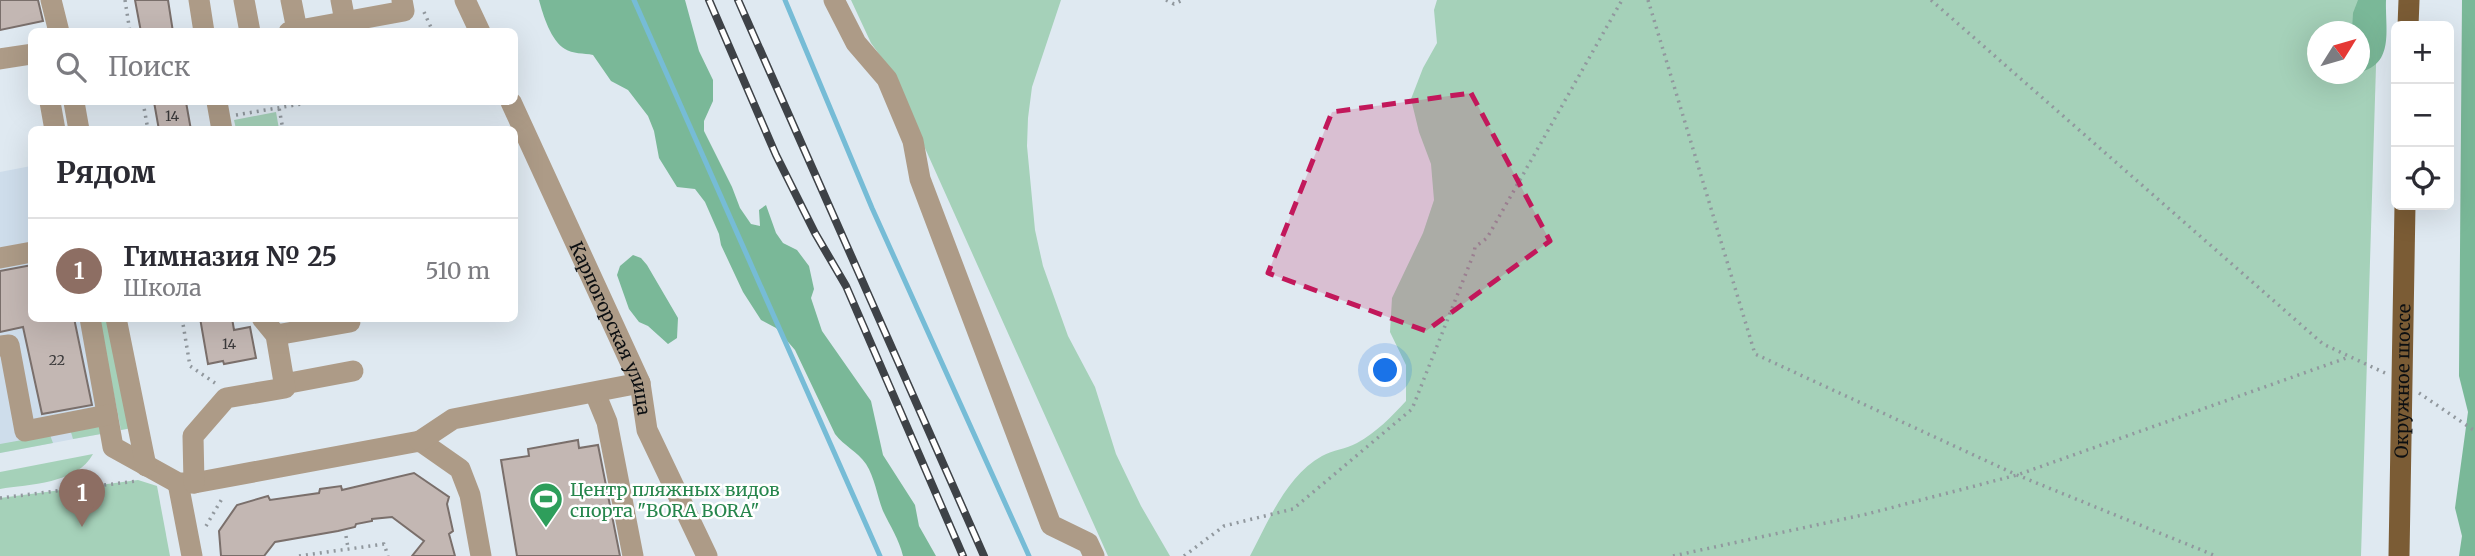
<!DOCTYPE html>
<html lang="ru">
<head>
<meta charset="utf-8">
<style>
  :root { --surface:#fff; --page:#f2f2f3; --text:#2b2b33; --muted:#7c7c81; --line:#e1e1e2; --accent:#ea580c }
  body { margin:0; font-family:Merriweather,serif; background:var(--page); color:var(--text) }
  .controls { position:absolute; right:21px; top:21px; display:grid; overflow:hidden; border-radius:10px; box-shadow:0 7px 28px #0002 }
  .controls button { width:63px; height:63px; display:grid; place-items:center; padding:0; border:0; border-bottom:2px solid var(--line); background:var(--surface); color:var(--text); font:35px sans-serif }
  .compass { position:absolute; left:2307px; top:21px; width:63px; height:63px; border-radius:50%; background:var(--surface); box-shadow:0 7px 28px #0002; rotate:53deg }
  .you { position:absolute; left:1386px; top:371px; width:24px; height:24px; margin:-18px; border:5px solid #fff; border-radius:50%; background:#1a73e8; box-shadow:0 0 0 10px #1a73e833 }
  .badge { display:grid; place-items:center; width:46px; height:46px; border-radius:50%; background:var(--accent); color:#fff; font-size:23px; font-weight:700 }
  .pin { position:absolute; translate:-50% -58px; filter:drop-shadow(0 2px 4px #0008) }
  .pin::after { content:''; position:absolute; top:37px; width:24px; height:21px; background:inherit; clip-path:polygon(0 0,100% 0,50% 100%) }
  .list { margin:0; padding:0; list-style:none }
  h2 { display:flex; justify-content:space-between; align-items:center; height:91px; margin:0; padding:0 28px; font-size:30px }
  h2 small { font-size:23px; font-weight:400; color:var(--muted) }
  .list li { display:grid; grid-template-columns:46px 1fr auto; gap:21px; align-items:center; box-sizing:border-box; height:105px; padding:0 28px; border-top:2px solid var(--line) }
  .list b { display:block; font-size:26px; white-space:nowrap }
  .list p { margin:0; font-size:23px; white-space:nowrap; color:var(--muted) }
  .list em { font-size:23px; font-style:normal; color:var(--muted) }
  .icon { flex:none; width:38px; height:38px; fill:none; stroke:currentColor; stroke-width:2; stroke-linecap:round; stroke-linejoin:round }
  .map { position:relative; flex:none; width:2475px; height:556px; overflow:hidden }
  .search { position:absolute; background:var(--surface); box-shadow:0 7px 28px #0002; left:28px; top:28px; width:490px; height:77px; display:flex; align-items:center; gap:18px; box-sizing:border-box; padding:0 24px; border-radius:10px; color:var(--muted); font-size:26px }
  .panel { position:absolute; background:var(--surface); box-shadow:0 7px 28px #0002; left:28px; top:126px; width:490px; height:196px; border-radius:10px }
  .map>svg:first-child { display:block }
  .built { fill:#ceddeb }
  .green { fill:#a5d1b9; fill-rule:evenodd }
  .forest { fill:#7ab898 }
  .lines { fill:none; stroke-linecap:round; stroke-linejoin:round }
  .stream { stroke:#76bcd6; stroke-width:5 }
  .building { fill:#c3b7b3; stroke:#7a6f6b; stroke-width:2 }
  .path { stroke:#91989e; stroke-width:3.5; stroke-dasharray:2 5; stroke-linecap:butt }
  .minor { stroke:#ad9b87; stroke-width:21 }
  .major { stroke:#7b5c35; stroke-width:21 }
  .rail-casing { stroke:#3e4247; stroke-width:8 }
  .rail { stroke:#fff; stroke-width:5; stroke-dasharray:16; stroke-linecap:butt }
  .marked { fill:#c2185b; fill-opacity:0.2; stroke:#c2185b; stroke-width:5; stroke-dasharray:14 9; stroke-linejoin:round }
  .labels { text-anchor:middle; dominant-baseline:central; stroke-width:5; stroke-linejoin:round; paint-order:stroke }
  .number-label { font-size:14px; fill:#3a393a }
  .street-label { font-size:18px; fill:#0c0f12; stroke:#fff }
  .leisure-label { font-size:18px; fill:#27864d; stroke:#fff; text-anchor:start }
</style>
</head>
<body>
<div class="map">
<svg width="2475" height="556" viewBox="0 0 2475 556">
  <rect width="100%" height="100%" fill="#dfe9f1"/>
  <!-- built -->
  <polygon class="built" points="31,166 32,318 111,319 132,428 0,453 0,172"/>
  <!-- green -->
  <g class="green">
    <polygon points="851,0 1061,0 1032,87 1028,118 1027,146 1035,230 1043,266 1068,336 1095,387 1116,454 1141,506 1170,556 1108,556 920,137 895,76 871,43"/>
    <path d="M1437,0H2378L2361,556H1250C1268,522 1286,476 1322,456C1333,450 1346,449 1357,443C1377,432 1391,417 1406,401V365L1390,332L1392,298L1423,233L1434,200L1431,164L1419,132L1411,99L1423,68L1437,43L1434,10ZM2318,32H2360V74H2318Z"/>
    <polygon points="276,112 279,129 236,129 234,120"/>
    <polygon points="99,319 111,319 132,428 121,430"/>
    <polygon points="99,427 101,434 73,439 70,429"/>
    <polygon points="50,435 53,443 0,453 0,444"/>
    <path d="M93,454C77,484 29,484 0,489V472Z"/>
    <polygon points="138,480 157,486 170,556 0,556 0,498"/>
  </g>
  <!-- forest -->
  <g class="forest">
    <path d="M539,0H685L699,51L713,80V101L704,121V131L732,187L740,208L751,224L760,226L759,210L766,205L776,233L783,243L797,250L809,266L814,289L811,298L822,331L871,401L883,455L915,505L919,526L936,556H903C899,539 890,526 883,511C877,496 875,478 866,464C857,451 844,446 835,434L795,350L776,328L761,320L743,292L721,245L719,234L705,202L695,189L677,187L659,158L654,131L648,116L628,90L611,81L593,55C584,53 572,54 565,49C551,41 543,15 539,0Z"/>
    <path d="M2358,0H2386C2385,28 2395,64 2360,72V32L2352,31L2353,13Z"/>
    <polygon points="2462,0 2475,0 2475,556 2459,556 2462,536 2455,508 2468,412 2459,376"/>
    <polygon points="633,255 641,258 647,265 678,318 677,338 668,344 648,326 639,322 629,309 617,275 620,266"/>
  </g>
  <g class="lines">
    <!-- stream -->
    <g class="stream">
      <polyline points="634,0 880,556"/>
      <polyline points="785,0 872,208 1029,556"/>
    </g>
  </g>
  <!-- building -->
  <g class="building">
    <polygon points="0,0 38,0 43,21 0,30"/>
    <polygon points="135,0 168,0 173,32 141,32"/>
    <polygon points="154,102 186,102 191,130 159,130"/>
    <polygon points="32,265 32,318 74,318 92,405 42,414 23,327 0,332 0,271"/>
    <polygon points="200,318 232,318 234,330 250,327 256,358 224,364 223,361 208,364"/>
    <polygon points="578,440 579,448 598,445 620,556 517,556 501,460 529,456 528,449"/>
    <polygon points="414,473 449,497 447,504 453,531 449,534 455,556 412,556 424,541 392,517 372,519 372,521 356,524 355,527 338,531 275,542 264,556 221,556 219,531 237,505 268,496 270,500 319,493 320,489 341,486 342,490"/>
  </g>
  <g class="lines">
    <!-- path -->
    <g class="path">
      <polyline points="125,0 130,32"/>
      <polyline points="1166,0 1174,4 1183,0"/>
      <polyline points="1648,0 1755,354 2017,475 2216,556"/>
      <polyline points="1931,0 2323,344 2385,373"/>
      <polyline points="424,12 433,32"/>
      <polyline points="143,102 148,130"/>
      <polyline points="278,102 283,130"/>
      <polyline points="236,115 313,102"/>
      <polyline points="182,318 190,366 215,383"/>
      <polyline points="2419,393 2475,431"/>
      <polyline points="0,498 137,481"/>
      <polyline points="206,526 223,497"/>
      <polyline points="346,536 348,548"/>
      <polyline points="299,556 384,544 388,556"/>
      <polyline points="1184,556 1224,526 1293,509 1412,409 1474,253 1475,247 1487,238 1622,0"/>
      <polyline points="1673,556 1867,514 2017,475 2349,357"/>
    </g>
    <!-- minor -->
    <g class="minor">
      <polyline points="51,0 59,32"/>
      <polyline points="199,0 204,32"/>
      <polyline points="244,0 250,32"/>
      <polyline points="291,0 297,30"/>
      <polyline points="341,0 345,21"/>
      <polyline points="465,0 480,32"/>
      <polyline points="834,0 856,43 887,79 913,141 920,179 1051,525 1088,543 1094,556"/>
      <polyline points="289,32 404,11 402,0"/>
      <polyline points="0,59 32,54"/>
      <polyline points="50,102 55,130"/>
      <polyline points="74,102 79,130"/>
      <polyline points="217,102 222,130"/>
      <path id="s1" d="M511,102L640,383L647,430L707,556"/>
      <polyline points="0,258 32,252"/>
      <polyline points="90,318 113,447 178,483 194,483 420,441 460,469 470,495 481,556"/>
      <polyline points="116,318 146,466"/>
      <polyline points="276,335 350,322"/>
      <polyline points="0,346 9,345 25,431 107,415"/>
      <polyline points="284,384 353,371"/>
      <polyline points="595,393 607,422 633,556"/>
      <polyline points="420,441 453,419 640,383"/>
      <polyline points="178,483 192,556"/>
      <polyline points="194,483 193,436 226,398 285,388 276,335 262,318"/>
    </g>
    <!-- major -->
    <g class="major">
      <polyline points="2408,26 2409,0"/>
      <path id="s2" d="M2399,556L2405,205"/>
    </g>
    <!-- rail casing -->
    <g class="rail-casing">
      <g id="rail">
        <polyline points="709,0 776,155 815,233 846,286 963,556"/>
        <polyline points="738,0 984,556"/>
      </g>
    </g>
    <!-- rail -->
    <use href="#rail" class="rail"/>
  </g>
  <!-- marked area -->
  <path class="marked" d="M1471,93L1550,241L1426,331L1268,273L1332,112Z"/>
  <!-- icons -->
  <defs>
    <g id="stadium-pin" transform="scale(1.75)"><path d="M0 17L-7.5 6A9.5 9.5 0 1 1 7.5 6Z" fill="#2e9e5b" stroke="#fff"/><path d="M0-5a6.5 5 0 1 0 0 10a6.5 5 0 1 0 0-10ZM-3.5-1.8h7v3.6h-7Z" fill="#fff"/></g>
  </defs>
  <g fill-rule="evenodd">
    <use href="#stadium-pin" x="546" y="499"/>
  </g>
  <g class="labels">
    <!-- number labels -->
    <g class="number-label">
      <text x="172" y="116">14</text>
      <text x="229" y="344">14</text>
      <text x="57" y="360">22</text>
    </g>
    <!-- street labels -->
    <g class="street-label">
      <text stroke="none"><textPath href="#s1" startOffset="248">Карпогорская улица</textPath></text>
      <text stroke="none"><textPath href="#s2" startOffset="175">Окружное шоссе</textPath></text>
    </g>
    <!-- leisure labels -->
    <g class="leisure-label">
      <text x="570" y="489">Центр пляжных видов<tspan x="570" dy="21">спорта "BORA BORA"</tspan></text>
    </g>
  </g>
</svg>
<div class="controls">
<button>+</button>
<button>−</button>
<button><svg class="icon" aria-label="locate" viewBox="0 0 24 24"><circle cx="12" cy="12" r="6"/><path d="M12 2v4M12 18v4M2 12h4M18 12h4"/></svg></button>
</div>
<svg class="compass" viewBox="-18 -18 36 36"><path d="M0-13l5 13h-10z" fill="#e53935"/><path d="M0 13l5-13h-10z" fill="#7c7c81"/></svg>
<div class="you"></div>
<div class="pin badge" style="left:82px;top:527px;background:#8d6e63">1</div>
<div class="search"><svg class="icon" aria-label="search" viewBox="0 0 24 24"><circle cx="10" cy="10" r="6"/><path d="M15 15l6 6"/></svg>Поиск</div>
<section class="panel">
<h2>Рядом<small></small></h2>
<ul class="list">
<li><span class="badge" style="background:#8d6e63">1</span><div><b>Гимназия № 25</b><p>Школа</p></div><em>510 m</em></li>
</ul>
</section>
</div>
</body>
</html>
